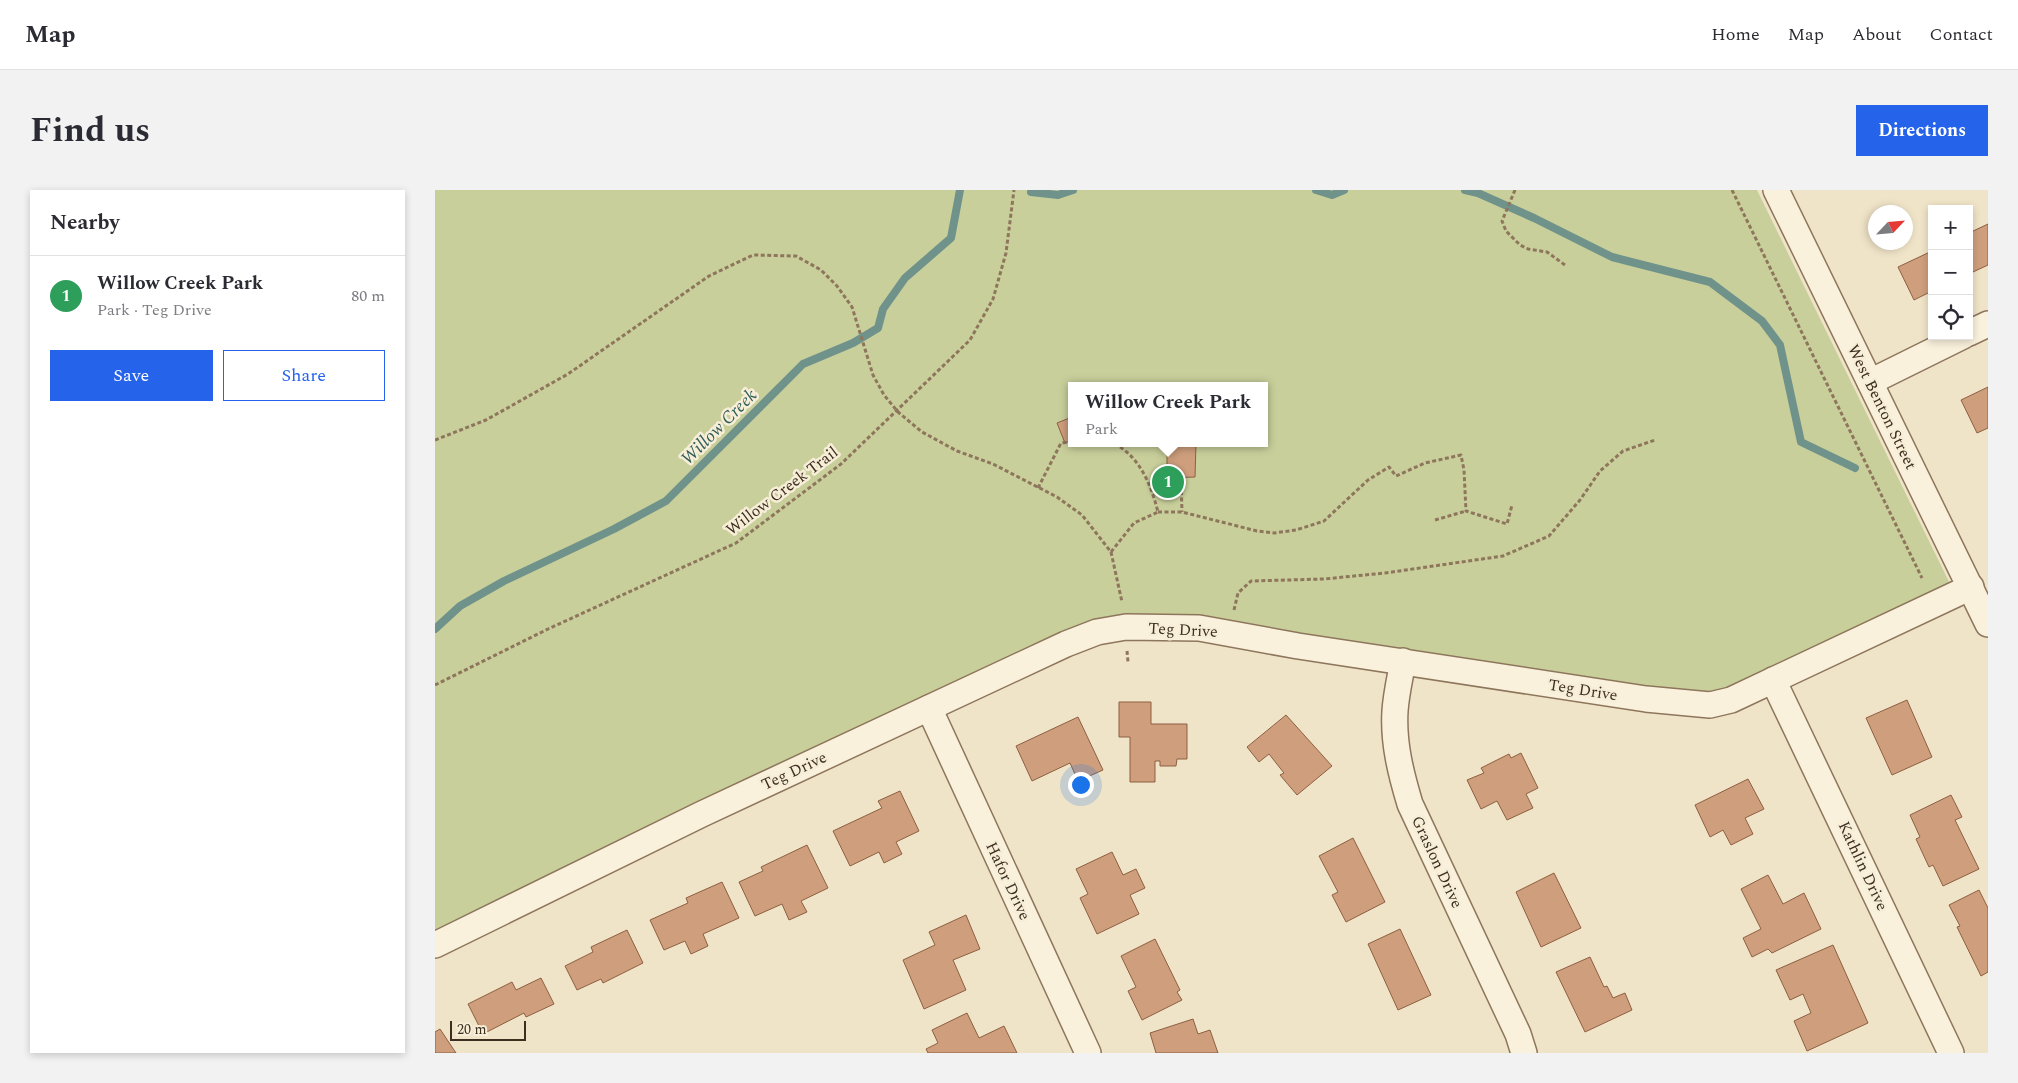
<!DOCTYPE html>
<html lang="en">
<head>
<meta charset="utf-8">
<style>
  :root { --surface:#fff; --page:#f2f2f3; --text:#2b2b33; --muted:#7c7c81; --line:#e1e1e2; --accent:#2563eb }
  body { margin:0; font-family:Spectral,serif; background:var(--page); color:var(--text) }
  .controls { position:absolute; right:15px; top:15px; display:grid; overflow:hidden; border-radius:0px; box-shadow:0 2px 8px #0003 }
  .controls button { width:45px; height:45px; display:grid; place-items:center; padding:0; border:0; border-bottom:1px solid var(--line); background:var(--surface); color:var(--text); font:25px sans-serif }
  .compass { position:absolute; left:1433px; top:15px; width:45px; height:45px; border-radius:50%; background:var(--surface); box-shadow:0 2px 8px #0003; rotate:64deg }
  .scale { position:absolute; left:15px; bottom:12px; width:76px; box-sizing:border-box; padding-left:5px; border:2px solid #3d2e20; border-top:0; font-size:14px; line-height:18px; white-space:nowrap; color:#3d2e20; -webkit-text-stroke:4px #f7eed8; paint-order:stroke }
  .you { position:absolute; left:645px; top:594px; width:18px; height:18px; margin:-12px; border:4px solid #fff; border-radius:50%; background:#1a73e8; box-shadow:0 0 0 8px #1a73e833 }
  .badge { display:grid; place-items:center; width:32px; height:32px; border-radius:50%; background:var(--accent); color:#fff; font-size:16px; font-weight:700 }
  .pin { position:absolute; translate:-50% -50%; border:2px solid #fff; box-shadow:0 1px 5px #0006 }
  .popup { position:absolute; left:633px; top:192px; width:200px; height:65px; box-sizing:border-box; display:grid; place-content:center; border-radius:0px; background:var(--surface); filter:drop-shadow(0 1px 4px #0005); font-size:16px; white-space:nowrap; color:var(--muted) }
  .popup b { font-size:19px; color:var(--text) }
  .popup::after { content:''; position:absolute; left:50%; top:100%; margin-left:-10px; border:10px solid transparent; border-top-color:var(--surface) }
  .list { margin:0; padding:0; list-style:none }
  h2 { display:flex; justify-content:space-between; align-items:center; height:65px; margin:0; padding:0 20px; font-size:21px }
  h2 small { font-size:16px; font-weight:400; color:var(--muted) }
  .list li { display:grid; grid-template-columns:32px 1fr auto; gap:15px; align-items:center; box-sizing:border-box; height:80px; padding:0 20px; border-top:1px solid var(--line) }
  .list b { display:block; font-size:19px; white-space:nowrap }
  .list p { margin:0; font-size:16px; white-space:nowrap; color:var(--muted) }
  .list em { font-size:16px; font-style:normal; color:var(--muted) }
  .actions { display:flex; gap:10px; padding:15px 20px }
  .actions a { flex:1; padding:11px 0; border:1px solid var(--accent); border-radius:0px; text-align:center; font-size:18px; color:var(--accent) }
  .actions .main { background:var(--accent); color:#fff }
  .icon { flex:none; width:28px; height:28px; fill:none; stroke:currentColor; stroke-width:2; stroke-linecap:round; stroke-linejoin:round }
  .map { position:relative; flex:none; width:1553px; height:863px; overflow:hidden; border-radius:0px }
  header { display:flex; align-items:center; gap:30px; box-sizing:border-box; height:70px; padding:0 25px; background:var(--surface); border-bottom:1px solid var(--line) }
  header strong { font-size:24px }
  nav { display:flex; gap:28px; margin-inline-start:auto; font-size:18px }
  .intro { display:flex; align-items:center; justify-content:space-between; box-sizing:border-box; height:120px; padding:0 30px }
  h1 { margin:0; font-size:35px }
  .button { padding:12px 22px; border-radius:0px; background:var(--accent); color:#fff; font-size:18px; font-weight:700 }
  main { display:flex; gap:30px; padding:0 30px }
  aside { flex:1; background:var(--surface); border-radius:0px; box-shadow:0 2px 8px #0003 }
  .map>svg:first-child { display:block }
  .green { fill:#c9cf9b; fill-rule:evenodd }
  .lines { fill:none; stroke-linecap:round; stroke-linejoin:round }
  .stream { stroke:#6f938a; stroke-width:8 }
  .building { fill:#cf9f7d; stroke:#8d5f41 }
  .minor-casing { stroke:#8d765c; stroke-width:28 }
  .path { stroke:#8d765c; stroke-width:3; stroke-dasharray:4 2.5; stroke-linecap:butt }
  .minor { stroke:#faf1dc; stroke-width:25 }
  .labels { text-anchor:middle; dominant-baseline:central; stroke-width:5; stroke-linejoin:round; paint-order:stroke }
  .street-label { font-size:16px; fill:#3d2e20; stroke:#f7eed8 }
  .water-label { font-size:18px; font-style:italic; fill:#2f5d5a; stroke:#f7eed8 }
</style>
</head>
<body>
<header>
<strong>Map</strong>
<nav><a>Home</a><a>Map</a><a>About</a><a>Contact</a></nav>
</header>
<div class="intro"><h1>Find us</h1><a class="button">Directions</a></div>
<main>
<aside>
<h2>Nearby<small></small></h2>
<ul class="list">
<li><span class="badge" style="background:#2e9e5b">1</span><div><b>Willow Creek Park</b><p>Park · Teg Drive</p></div><em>80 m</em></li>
</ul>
<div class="actions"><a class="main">Save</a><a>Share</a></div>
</aside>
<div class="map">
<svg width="1553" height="863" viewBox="0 0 1553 863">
  <rect width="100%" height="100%" fill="#f0e4c8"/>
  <!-- green -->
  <path class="green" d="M0,0H1322L1520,404L1296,510L691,437L0,755ZM637,196H829V253H637Z"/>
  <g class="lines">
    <!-- stream -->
    <g class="stream">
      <polyline points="881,0 897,5 909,0"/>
      <polyline points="1030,0 1043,3 1099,28 1177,67 1275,92 1327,131 1345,155 1366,252 1420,278"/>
      <polyline points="596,2 623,5 638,0"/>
      <polyline points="0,439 25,416 69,391 179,339 231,311 368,174 418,153 443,138 448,119 470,88 516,48 525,0"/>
    </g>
  </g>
  <!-- building -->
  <g class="building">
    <polygon points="1553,34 1553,75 1538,82 1534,75 1534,43"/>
    <polygon points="1497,61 1497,101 1479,110 1463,77"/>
    <polygon points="1553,197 1553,238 1542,243 1526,210"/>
    <polygon points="637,227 637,250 630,253 622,233"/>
    <polygon points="732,253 761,253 760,287 732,288"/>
    <polygon points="1472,510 1497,567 1457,585 1431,528"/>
    <polygon points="684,512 716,512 716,534 752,534 752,569 742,569 741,576 725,576 725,571 720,571 720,592 695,592 695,547 684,547"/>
    <polygon points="851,525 897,576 862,605 845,585 849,583 834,564 824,572 812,557"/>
    <polygon points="643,527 668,580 643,591 635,573 597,591 581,556"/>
    <polygon points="1086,563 1103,598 1091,604 1098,618 1072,630 1062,611 1046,619 1032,590 1049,583 1046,578 1074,564 1076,568"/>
    <polygon points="1313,589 1329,619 1310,628 1318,644 1296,655 1288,640 1275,647 1260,615"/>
    <polygon points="465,601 484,641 461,652 467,664 449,673 444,662 415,676 398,641 447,618 443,611"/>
    <polygon points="1516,605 1527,627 1520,630 1544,679 1508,696 1498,675 1494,677 1481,649 1485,647 1475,625"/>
    <polygon points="918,648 950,712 911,732 897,705 903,702 884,666"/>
    <polygon points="372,655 393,698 366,711 372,722 354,730 347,714 320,726 304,692 328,681 326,677"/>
    <polygon points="677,662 688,685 701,679 710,698 695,705 704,724 662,744 645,708 653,704 641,679"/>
    <polygon points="1119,683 1146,738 1106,757 1081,702"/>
    <polygon points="1333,685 1348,714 1369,703 1386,739 1337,763 1333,759 1317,767 1308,748 1326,739 1306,699"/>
    <polygon points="287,692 304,728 268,744 273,756 256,764 250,751 229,760 215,730 253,713 251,708"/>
    <polygon points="1544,700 1553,718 1553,782 1546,786 1522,737 1525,736 1514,715"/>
    <polygon points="531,725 545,759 518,770 531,800 489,819 468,770 500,755 494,742"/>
    <polygon points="965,739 996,805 963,820 933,754"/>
    <polygon points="192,740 208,773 168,793 166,789 142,800 130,776 158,762 156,757"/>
    <polygon points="720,749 745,800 742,802 747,810 707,830 693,801 701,797 686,766"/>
    <polygon points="1398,755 1433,833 1372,861 1359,831 1376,823 1368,804 1355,810 1341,780"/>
    <polygon points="1155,767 1169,797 1172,796 1178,808 1190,803 1197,820 1150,842 1121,782"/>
    <polygon points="106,788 119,814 91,827 89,823 48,844 33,814 77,792 81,800"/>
    <polygon points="532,823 544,848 569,836 582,863 493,863 491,859 503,853 497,840"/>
    <polygon points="758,829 763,844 775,840 783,863 721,863 715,843"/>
    <polygon points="5,839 21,863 0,863 0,842"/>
  </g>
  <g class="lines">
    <!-- minor casing -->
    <g class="minor-casing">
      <g id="minor">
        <polyline points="1341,0 1553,434"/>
        <polyline points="1534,143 1553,134"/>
        <polyline points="1435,192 1528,146"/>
        <path d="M968,471C965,488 961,505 960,521C958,553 966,584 975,614L1083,844L1089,863"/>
        <polyline points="1338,490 1516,863"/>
        <polyline points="494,518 653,863"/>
        <polyline points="0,755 267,624 631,454 662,442 691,437 764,438 863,456 1211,509 1275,515 1296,510 1536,397"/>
      </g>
    </g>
    <!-- path -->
    <g class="path">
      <polyline points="1080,0 1067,31 1071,41 1085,55 1093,59 1112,62 1130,75"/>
      <polyline points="1297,0 1487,388"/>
      <polyline points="0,250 51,230 133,184 274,86 318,65 361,66 386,80 402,96 417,117 438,185 449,205 463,222 487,242 522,261 558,274 622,307 647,325 676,362 687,412"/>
      <polyline points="746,288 747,322"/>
      <polyline points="603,298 626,253 637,252"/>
      <polyline points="723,322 747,322 822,341 839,343 861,340 889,331 933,290 954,277 961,286 990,273 1026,265 1029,280 1031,321 1072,334 1077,315"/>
      <polyline points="1000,330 1031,321"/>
      <path d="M676,362L699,333L723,322C716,295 705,266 678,253"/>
      <polyline points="799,420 803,403 816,391 889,389 950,383 1068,366 1114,346 1145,310 1165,281 1188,261 1220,250"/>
      <polyline points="692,461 693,472"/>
      <polyline points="0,495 113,439 301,353 406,274 535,150 558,109 571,63 579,0"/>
    </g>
    <!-- minor -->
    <use href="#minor" class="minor"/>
  </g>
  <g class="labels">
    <!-- street labels -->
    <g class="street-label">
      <text transform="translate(1447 217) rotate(64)">West Benton Street</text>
      <text transform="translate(347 301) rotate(-37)">Willow Creek Trail</text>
      <text transform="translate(748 440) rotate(3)">Teg Drive</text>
      <text transform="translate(1148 500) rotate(9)">Teg Drive</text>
      <text transform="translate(359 581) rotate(-25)">Teg Drive</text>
      <text transform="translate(1002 672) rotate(65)">Graslon Drive</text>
      <text transform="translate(1428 676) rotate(65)">Kathlin Drive</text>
      <text transform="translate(573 691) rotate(65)">Hafor Drive</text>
    </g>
    <!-- water labels -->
    <g class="water-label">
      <text transform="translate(284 237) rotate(-45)">Willow Creek</text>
    </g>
  </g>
</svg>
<div class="controls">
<button>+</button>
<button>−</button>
<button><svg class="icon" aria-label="locate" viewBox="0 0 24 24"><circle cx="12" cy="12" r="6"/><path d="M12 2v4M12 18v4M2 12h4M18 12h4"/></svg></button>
</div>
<svg class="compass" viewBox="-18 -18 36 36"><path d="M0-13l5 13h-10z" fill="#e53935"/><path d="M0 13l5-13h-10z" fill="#7c7c81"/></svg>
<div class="scale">20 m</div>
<div class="you"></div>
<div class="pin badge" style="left:733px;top:292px;background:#2e9e5b">1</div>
<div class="popup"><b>Willow Creek Park</b>Park</div>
</div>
</main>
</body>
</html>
